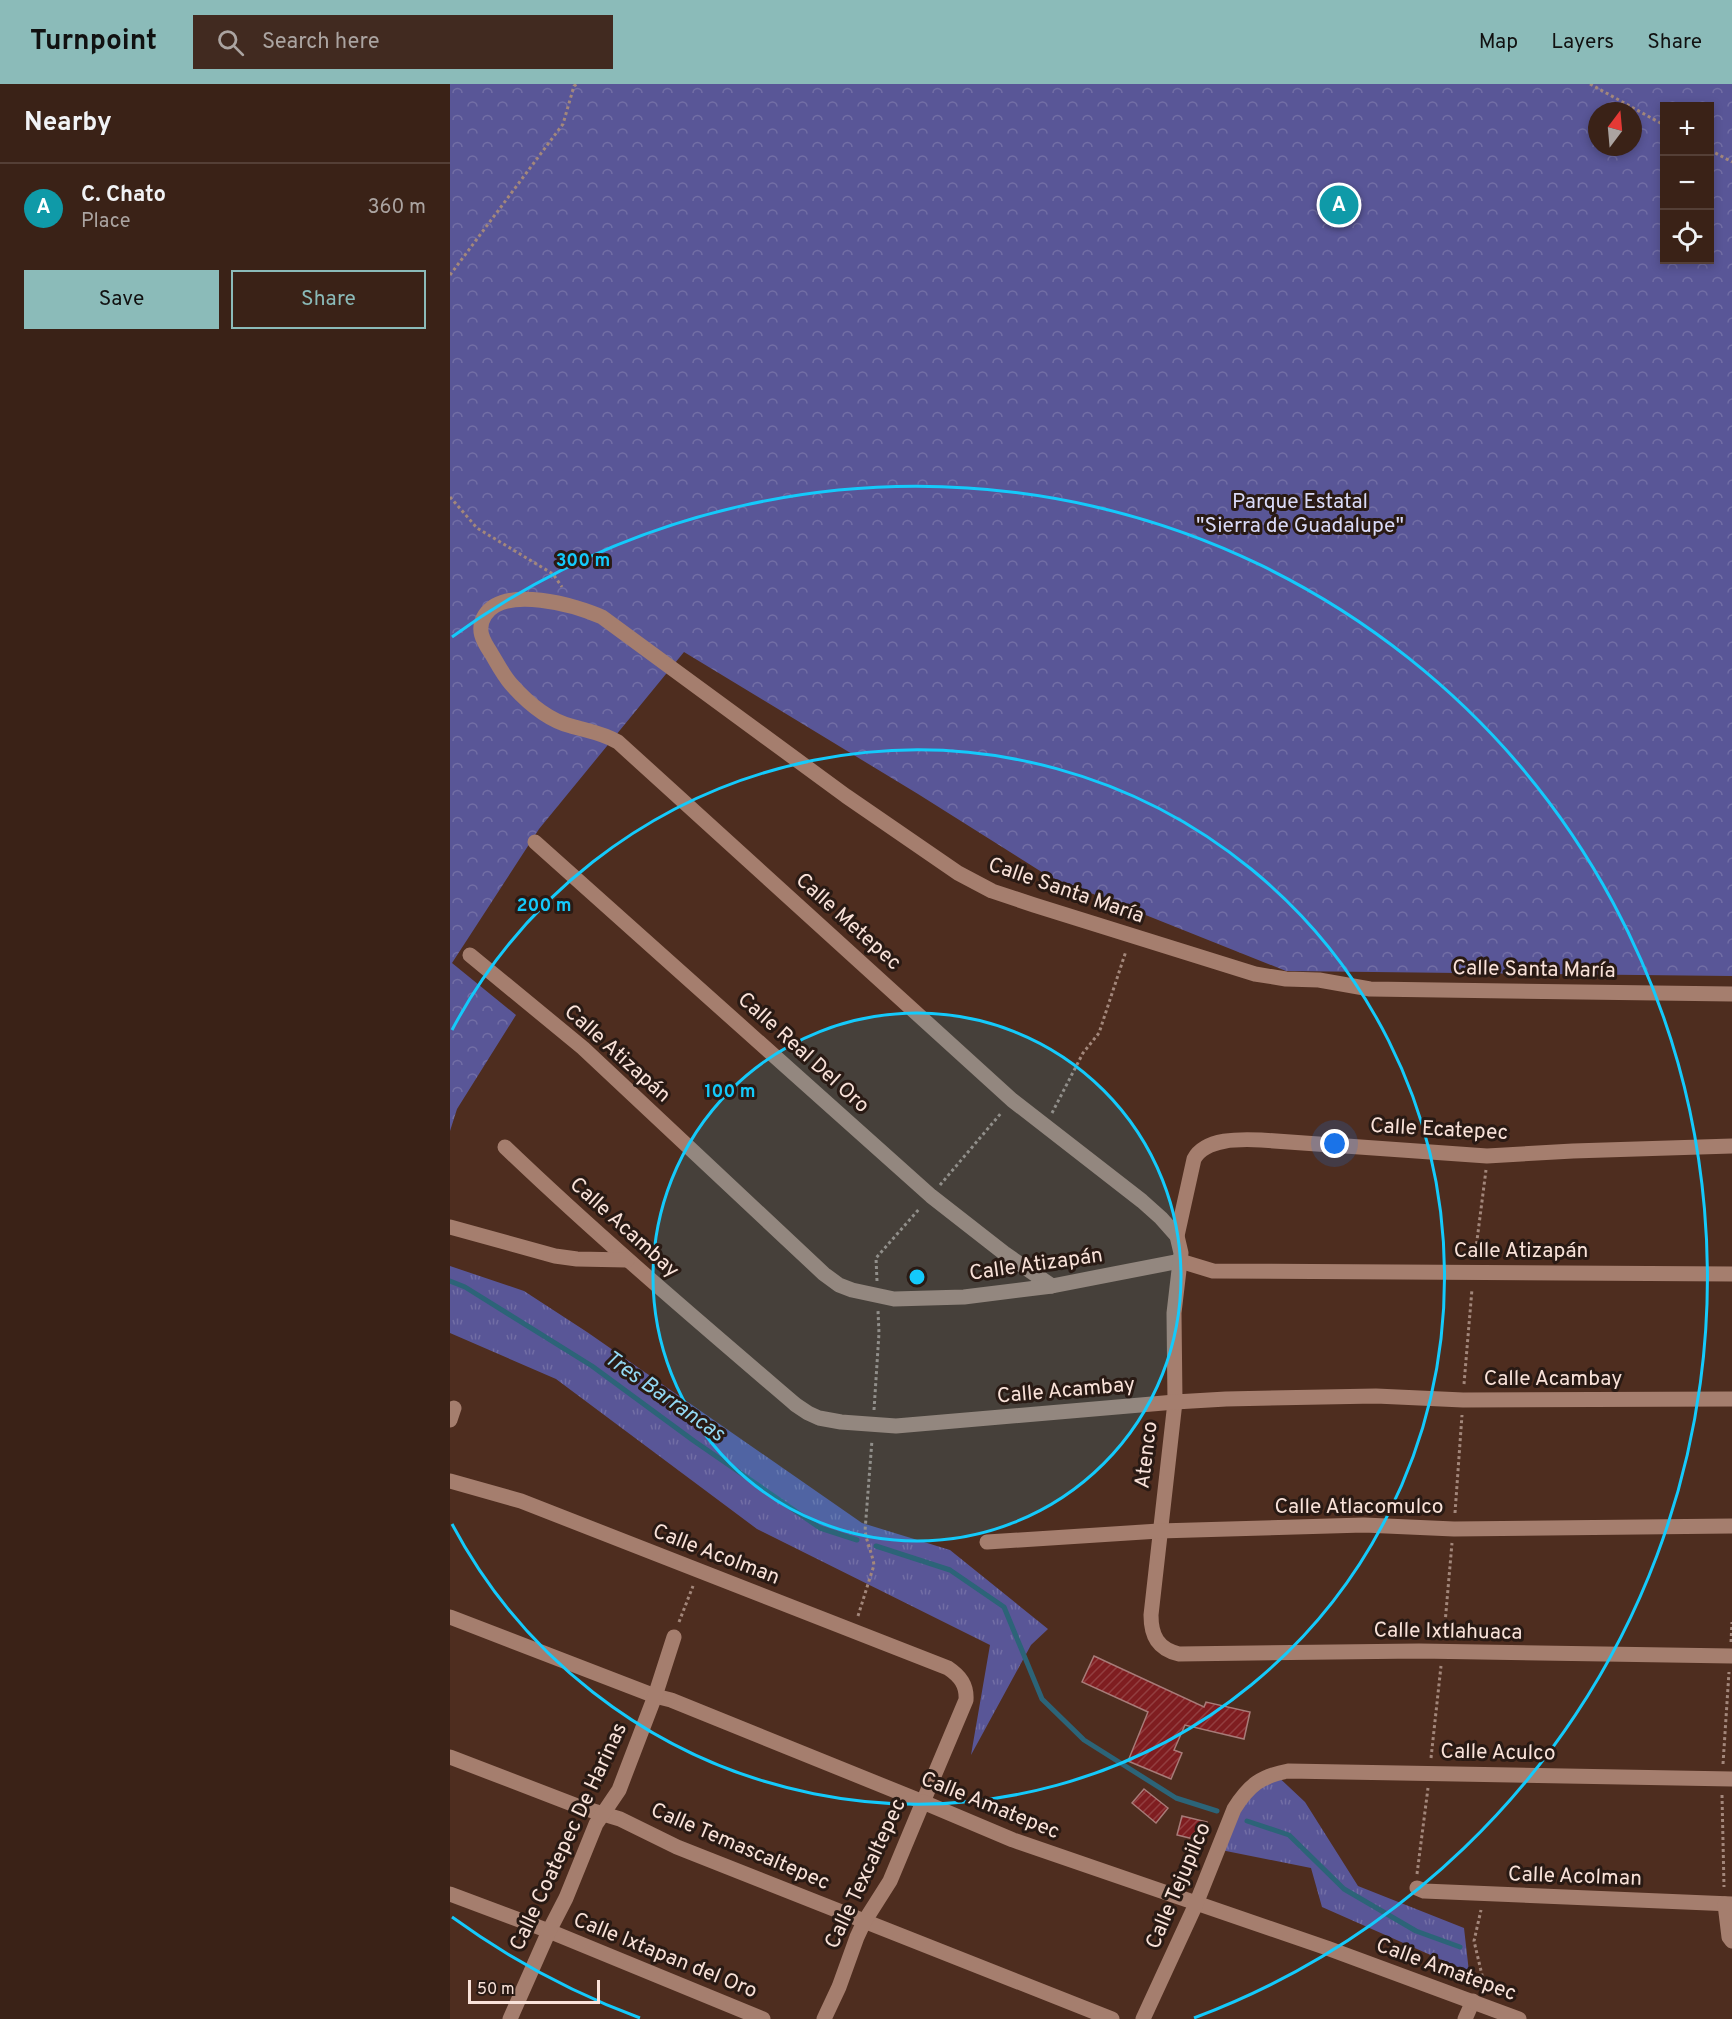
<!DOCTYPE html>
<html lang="en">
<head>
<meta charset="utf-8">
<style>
  :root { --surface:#3a2217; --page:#412a20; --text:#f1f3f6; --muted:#aba4a1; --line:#543f36; --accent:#8bbbb9 }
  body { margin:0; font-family:Overpass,sans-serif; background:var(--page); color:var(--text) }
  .controls { position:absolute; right:18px; top:18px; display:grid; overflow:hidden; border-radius:0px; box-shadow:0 3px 9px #0003 }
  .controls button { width:54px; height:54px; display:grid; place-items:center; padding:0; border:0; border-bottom:2px solid var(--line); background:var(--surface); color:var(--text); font:30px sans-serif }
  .compass { position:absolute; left:1138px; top:18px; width:54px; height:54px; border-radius:50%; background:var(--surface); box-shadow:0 3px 9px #0003; rotate:16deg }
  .scale { position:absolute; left:18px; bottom:15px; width:132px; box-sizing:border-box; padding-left:6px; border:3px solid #f9e2d9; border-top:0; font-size:16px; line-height:21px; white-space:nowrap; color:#f9e2d9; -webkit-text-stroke:4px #291a14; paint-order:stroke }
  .you { position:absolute; left:885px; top:1060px; width:21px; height:21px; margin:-15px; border:4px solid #fff; border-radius:50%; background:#1a73e8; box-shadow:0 0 0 9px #1a73e833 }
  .badge { display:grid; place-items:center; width:39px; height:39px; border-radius:50%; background:var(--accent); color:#fff; font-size:20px; font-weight:700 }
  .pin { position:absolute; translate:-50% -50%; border:3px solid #fff; box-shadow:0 2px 6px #0006 }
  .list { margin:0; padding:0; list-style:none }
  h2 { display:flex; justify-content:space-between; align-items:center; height:78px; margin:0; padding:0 24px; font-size:26px }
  h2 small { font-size:20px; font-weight:400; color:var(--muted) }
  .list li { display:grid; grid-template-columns:39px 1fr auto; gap:18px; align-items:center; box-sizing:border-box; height:90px; padding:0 24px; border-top:2px solid var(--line) }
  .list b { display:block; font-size:22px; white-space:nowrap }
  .list p { margin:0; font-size:20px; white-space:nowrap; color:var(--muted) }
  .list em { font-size:20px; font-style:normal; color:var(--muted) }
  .actions { display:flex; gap:12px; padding:18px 24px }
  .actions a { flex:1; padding:14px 0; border:2px solid var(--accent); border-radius:0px; text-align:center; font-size:21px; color:var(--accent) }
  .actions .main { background:var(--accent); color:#111 }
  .icon { flex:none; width:33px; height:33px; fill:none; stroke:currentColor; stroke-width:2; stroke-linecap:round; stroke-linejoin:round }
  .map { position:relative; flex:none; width:1282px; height:1935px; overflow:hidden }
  header { display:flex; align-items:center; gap:36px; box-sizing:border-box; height:84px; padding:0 30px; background:var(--accent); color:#111 }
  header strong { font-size:28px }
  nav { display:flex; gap:33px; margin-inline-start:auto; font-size:21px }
  .search { width:420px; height:54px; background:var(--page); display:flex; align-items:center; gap:15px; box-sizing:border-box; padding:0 21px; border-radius:0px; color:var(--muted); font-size:22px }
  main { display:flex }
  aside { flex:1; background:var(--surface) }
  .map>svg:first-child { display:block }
  .grass { fill:url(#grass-tufts) }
  .forest { fill:url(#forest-crowns); fill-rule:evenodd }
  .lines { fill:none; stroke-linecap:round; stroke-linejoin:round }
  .stream { stroke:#2c6478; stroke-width:5 }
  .building { fill:url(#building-hatch); stroke:#a77b78; stroke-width:1.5 }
  .path { stroke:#a3877b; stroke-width:3; stroke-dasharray:3 3; stroke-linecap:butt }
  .street { stroke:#a57e6e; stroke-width:15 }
  .secondary { stroke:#a57e6e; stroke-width:15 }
  .ring { fill:none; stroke:#14cafb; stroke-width:3 }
  .labels { text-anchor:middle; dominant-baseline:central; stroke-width:6; stroke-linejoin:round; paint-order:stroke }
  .park-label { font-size:21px; fill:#dadbf8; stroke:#291a14 }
  .street-label { font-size:21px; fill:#f9e2d9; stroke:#291a14 }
  .water-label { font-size:22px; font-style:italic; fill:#93d8f3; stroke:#291a14 }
  .centre { fill:#14cafb; stroke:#291a14; stroke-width:3 }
  .ring-label { font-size:18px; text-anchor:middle; font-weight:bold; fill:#14cafb; stroke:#291a14; stroke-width:6; stroke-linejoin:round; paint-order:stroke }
</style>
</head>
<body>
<header>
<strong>Turnpoint</strong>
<div class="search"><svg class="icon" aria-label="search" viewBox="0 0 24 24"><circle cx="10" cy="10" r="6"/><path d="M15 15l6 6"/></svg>Search here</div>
<nav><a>Map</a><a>Layers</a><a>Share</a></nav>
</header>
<main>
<aside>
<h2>Nearby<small></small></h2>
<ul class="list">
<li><span class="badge" style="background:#0f9aa8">A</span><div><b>C. Chato</b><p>Place</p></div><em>360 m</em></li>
</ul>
<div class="actions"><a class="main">Save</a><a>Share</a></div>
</aside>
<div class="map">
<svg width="1282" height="1935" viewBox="0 0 1282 1935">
  <defs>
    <pattern id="grass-tufts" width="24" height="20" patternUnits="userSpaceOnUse" patternTransform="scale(1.5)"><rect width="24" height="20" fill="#595697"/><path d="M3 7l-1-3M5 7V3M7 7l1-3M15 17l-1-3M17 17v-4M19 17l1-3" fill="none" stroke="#726ea5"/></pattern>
    <pattern id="forest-crowns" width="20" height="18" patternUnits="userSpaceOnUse" patternTransform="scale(1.5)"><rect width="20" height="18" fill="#595697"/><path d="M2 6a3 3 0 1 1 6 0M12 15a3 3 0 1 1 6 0" fill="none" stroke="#726ea5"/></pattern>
    <pattern id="building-hatch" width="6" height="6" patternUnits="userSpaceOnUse" patternTransform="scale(1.5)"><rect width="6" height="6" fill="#7f1d20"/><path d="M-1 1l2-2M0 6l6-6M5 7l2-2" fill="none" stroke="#923e40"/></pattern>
  </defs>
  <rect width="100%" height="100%" fill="#4e2d1f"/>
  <!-- grass -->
  <g class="grass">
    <polygon points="0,1182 74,1207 137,1248 412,1439 500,1466 598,1545 581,1561 521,1671 540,1561 307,1445 106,1295 0,1249"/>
    <polygon points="822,1687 855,1718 908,1802 1014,1844 1019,1888 872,1823 861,1784 766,1765 796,1716"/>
  </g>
  <!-- forest -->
  <path class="forest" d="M0,0H1282V892L836,887L598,792L468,710L234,568L89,745L2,879L66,931L7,1025L0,1047ZM1214,22H1260V176H1214ZM1147,27H1183V63H1147Z"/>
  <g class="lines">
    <!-- stream -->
    <g class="stream">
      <polyline points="0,1197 15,1203 142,1282 244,1357 370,1444 407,1456"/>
      <polyline points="426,1462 500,1486 554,1523 592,1615 634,1656 726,1714 767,1727"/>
      <polyline points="797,1737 839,1751 894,1805 966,1847 1010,1863"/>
    </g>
  </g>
  <!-- building -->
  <g class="building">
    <polygon points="644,1572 754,1623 756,1618 800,1628 794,1655 735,1641 724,1666 732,1669 721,1695 678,1677 698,1628 632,1598"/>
    <polygon points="694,1705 718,1724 706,1739 682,1719"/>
    <polygon points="732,1732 757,1738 752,1757 727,1751"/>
  </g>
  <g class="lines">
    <!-- path -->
    <g class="path">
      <polyline points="1140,0 1214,41"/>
      <polyline points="1260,66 1282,78"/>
      <polyline points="0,191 113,40 124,2 127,0"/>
      <polyline points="0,413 27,444 103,490 112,503"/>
      <polyline points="602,1029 633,969 649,949 676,867"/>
      <polyline points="490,1101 552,1028"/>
      <polyline points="1025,1172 1036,1086"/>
      <polyline points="427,1197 426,1174 470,1124"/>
      <polyline points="1014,1300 1022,1205"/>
      <polyline points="424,1326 429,1249 428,1227"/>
      <polyline points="1005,1429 1012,1331"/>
      <path d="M408,1532L424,1481C422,1469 417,1459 415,1447L422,1356"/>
      <polyline points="229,1538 243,1502"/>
      <polyline points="994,1551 1002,1459"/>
      <polyline points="1281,1558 1282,1538"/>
      <polyline points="981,1674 991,1582"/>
      <polyline points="1273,1680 1279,1588"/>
      <polyline points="1272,1711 1274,1803"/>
      <polyline points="967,1790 978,1704"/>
      <polyline points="1028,1904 1032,1891 1024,1857 1031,1826"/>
    </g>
    <!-- street -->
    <g class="street">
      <polyline points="85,758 481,1112 554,1169 602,1202"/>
      <polyline points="20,871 133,964 374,1190 389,1201 402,1206 444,1215 514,1213 602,1202 730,1177 763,1187 1282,1190"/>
      <path d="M1282,910L920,905L869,896L836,895L805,890L584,821L542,807L508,789L396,712L152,533C125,521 55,501 35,531C26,545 33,557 41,569C47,579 53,591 61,600C76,617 98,636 121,642C138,647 153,649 168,658L562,1016L692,1117L711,1134L727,1152L731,1169L724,1229L725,1318L701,1531C701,1552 708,1565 729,1570L969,1567L1282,1572"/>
      <path d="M55,1063C149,1153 248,1237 346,1321L358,1329L369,1334L391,1338L446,1342L725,1318L776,1315L926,1312L1013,1316L1282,1315"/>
      <polyline points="0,1143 105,1172 127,1175 177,1176"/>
      <path d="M727,1152L744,1075C755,1054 791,1055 811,1056L1037,1072L1123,1067L1282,1062"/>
      <polyline points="0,1336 4,1324"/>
      <path d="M0,1397L71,1417L498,1584C510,1592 517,1601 516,1616L473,1718L221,1616L205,1612L0,1533"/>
      <polyline points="537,1458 709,1447 914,1441 1004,1445 1282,1442"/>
      <polyline points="0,1673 130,1723 170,1735 227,1763 662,1935"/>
      <polyline points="967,1804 974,1807 1282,1820"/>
      <polyline points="0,1810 99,1847 313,1935"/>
      <polyline points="1275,1820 1279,1853 1282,1857"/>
      <polyline points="60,1935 99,1847 116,1814 146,1740 169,1706 205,1612 224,1553"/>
      <polyline points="1015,1935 1023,1917"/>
    </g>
    <!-- secondary -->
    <g class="secondary">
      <polyline points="374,1935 389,1903 407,1853 414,1838 440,1797 473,1718 563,1756 877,1864 1069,1935"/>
      <path d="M693,1935L746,1820L784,1725C799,1701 811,1692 838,1687L1282,1695"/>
    </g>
  </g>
  <!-- distance rings -->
  <circle cx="467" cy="1193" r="264" fill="#14cafb" fill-opacity=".12"/>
  <g class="ring">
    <circle cx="467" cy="1193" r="264"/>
    <path d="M2 946A527 527 0 1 1 2 1440"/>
    <path d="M190 1934A791 791 0 0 1 2 1833M2 553A791 791 0 1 1 744 1934"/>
  </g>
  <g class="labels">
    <!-- park labels -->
    <g class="park-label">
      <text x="850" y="418">Parque Estatal<tspan x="850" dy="24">"Sierra de Guadalupe"</tspan></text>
    </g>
    <!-- street labels -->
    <g class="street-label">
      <text transform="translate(616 807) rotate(19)">Calle Santa María</text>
      <text transform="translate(398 838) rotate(42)">Calle Metepec</text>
      <text transform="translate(1084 886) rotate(1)">Calle Santa María</text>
      <text transform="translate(353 969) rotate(42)">Calle Real Del Oro</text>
      <text transform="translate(167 970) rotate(42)">Calle Atizapán</text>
      <text transform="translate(989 1046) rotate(3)">Calle Ecatepec</text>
      <text transform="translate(174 1144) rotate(42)">Calle Acambay</text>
      <text x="1071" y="1167">Calle Atizapán</text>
      <text transform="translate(586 1181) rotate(-8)">Calle Atizapán</text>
      <text x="1103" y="1295">Calle Acambay</text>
      <text transform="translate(616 1307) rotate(-5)">Calle Acambay</text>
      <text transform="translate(697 1371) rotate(-83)">Atenco</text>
      <text x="909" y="1423">Calle Atlacomulco</text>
      <text transform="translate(266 1471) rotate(21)">Calle Acolman</text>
      <text transform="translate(998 1548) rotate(1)">Calle Ixtlahuaca</text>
      <text transform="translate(1048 1669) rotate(1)">Calle Aculco</text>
      <text transform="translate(540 1722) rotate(22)">Calle Amatepec</text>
      <text transform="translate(119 1753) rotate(-65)">Calle Coatepec De Harinas</text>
      <text transform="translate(290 1763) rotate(23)">Calle Temascaltepec</text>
      <text transform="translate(416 1790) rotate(-65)">Calle Texcaltepec</text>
      <text transform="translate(1125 1793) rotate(2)">Calle Acolman</text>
      <text transform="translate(729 1802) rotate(-67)">Calle Tejupilco</text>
      <text transform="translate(215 1872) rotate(22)">Calle Ixtapan del Oro</text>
      <text transform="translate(996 1886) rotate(20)">Calle Amatepec</text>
    </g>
    <!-- water labels -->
    <g class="water-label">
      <text transform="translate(214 1313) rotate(35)">Tres Barrancas</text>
    </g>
  </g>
  <circle cx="467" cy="1193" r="9" class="centre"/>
  <g class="ring-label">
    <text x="133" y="482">300 m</text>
    <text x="94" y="827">200 m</text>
    <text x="280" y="1013">100 m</text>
  </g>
</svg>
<div class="controls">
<button>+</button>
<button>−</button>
<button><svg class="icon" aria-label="locate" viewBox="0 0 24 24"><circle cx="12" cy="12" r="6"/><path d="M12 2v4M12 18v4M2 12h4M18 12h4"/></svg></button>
</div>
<svg class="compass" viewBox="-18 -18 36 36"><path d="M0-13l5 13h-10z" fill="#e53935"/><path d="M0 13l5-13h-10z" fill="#aba4a1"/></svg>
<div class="scale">50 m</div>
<div class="you"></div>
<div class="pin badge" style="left:889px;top:121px;background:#0f9aa8">A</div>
</div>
</main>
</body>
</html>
